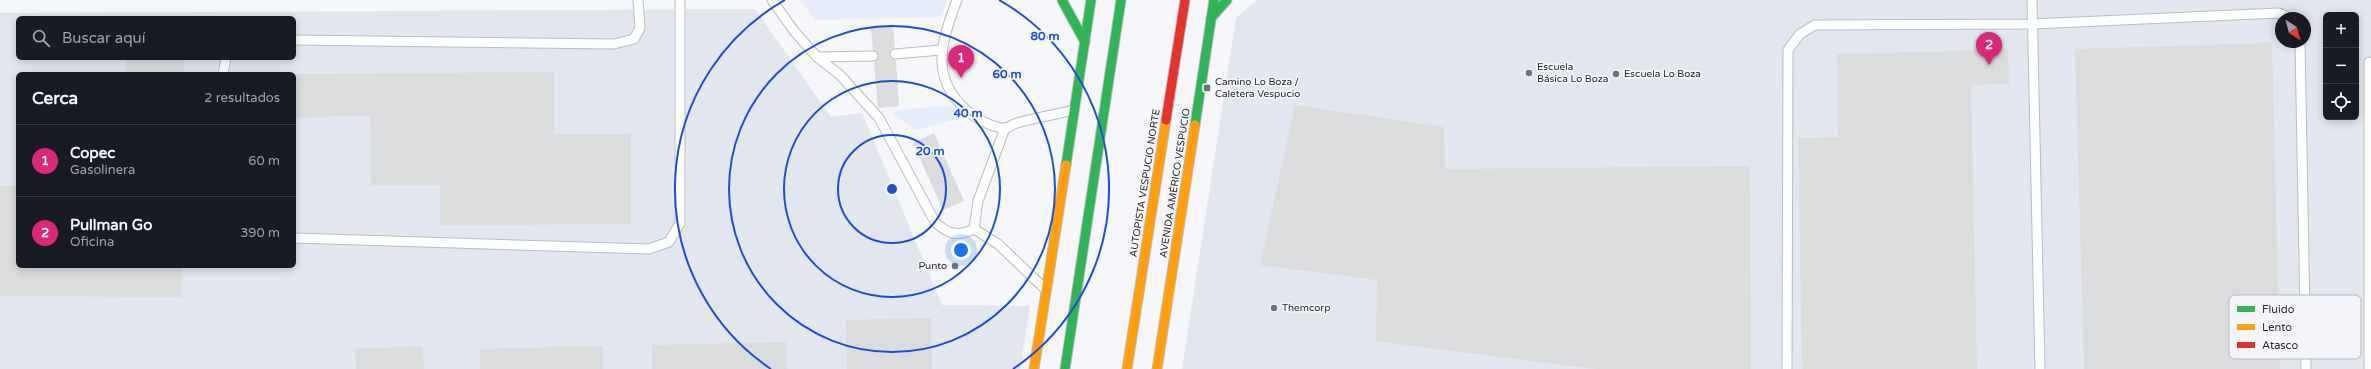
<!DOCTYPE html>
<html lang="es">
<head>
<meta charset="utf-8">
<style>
  :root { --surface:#171b24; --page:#20242c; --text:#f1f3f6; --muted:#9ea1a6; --line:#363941; --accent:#db2777 }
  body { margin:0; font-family:"Varela Round",sans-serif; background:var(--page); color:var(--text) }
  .controls { position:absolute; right:12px; top:12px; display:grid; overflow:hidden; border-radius:6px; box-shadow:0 2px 10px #0003 }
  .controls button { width:36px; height:36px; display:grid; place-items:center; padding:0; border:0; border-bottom:1px solid var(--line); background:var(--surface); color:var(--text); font:20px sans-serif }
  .compass { position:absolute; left:2275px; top:12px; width:36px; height:36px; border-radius:50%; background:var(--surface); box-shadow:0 2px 10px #0003; rotate:144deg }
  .you { position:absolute; left:961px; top:250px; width:14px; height:14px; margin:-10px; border:3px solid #fff; border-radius:50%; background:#1a73e8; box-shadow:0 0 0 6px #1a73e833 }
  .badge { display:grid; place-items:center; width:26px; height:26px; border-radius:50%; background:var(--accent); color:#fff; font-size:13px; font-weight:700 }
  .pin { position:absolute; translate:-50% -33px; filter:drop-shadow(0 1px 2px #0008) }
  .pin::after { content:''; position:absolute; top:21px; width:14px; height:12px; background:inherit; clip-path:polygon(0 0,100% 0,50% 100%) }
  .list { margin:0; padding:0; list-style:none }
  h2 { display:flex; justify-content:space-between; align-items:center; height:52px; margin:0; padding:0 16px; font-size:17px }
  h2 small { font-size:13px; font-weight:400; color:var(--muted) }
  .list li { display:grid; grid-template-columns:26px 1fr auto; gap:12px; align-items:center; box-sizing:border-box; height:72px; padding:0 16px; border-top:1px solid var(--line) }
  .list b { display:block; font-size:15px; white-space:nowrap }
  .list p { margin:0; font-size:13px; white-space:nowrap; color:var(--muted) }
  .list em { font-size:13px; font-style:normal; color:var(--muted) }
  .icon { flex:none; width:22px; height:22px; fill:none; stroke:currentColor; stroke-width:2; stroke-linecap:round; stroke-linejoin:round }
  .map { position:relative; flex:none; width:2371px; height:369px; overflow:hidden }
  .search { position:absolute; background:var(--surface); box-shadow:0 2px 10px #0003; left:16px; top:16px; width:280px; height:44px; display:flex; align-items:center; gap:10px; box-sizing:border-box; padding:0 14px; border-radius:6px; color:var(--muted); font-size:15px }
  .panel { position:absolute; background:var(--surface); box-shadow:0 2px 10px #0003; left:16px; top:72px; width:280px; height:196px; border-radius:6px }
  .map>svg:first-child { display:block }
  .built { fill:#e2e6ee; fill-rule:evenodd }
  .green { fill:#e5ecfa }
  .building { fill:#dbdcde }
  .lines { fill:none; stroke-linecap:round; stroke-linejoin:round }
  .lane-casing { stroke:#bcbdbf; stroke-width:11 }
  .fast-casing { stroke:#bcbdbf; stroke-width:11 }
  .slow-casing { stroke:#bcbdbf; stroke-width:11 }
  .jam-casing { stroke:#bcbdbf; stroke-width:11 }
  .lane { stroke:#fdfefe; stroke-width:9 }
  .fast { stroke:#30b455; stroke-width:9 }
  .slow { stroke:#ff9f0a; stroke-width:9 }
  .jam { stroke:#e5322d; stroke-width:9 }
  .ring { fill:none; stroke:#1d4ed8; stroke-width:2 }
  .poi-dot { fill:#717174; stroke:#f3f5fa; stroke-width:1.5 }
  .labels { text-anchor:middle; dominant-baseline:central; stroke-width:3.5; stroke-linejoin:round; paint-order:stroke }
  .poi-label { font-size:10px; fill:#2a2a2c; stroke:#f3f5fa; text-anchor:start }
  .street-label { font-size:10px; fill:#2a2a2c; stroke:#f3f5fa }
  .key { fill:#f3f5fa; stroke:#b7b8bc; stroke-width:1 }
  .key-label { font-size:11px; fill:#2a2a2c }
  .centre { fill:#1d4ed8; stroke:#f3f5fa; stroke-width:2 }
  .ring-label { font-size:12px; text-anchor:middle; font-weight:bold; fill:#1d4ed8; stroke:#f3f5fa; stroke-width:3.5; stroke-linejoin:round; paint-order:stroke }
</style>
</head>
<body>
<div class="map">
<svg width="2371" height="369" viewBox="0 0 2371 369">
  <rect width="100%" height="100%" fill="#f4f6f9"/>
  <!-- built -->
  <g class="built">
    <path d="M1257,0H2371V369H1182L1236,18ZM2326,15H2356V117H2326ZM2281,18H2305V42H2281Z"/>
    <path d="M755,9L831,117L862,113L942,305L1030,306L1020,369H0V13ZM18,18H294V58H18ZM18,74H294V266H18Z"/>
  </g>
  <!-- green -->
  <g class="green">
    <polygon points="799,0 948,0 940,17 816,20"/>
    <polygon points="942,106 956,109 959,115 953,120 915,130 893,114 897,110"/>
  </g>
  <!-- building -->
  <g class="building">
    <polygon points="893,26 895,48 889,54 890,58 896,60 899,106 878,108 874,62 879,56 873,50 871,28"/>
    <polygon points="2272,43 2280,369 2084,369 2075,49"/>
    <polygon points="2008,50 2009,84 1971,85 1977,369 1802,369 1798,138 1838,137 1837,54"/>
    <rect x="126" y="58" width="58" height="16"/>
    <polygon points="554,72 554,134 631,134 631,224 440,225 440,185 371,185 370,116 294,117 294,74"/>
    <polygon points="1295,105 1444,127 1445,169 1750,166 1751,369 1595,369 1376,341 1377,280 1260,265"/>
    <polygon points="934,133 964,201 943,210 913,143"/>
    <polygon points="0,186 18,186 18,266 182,266 181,297 0,296"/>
    <polygon points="931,318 932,369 847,369 846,320"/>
    <polygon points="786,342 787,369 652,369 652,345"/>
    <polygon points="603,346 603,369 480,369 480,349"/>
    <polygon points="423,347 424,369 356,369 355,348"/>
  </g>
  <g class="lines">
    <!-- lane casing -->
    <g class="lane-casing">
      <g id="lane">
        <path d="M772,0L794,31L817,57L840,75L879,118L935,222C948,234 957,237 974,229"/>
        <path d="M957,0C940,45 928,83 975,117C981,121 997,129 1006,128C1009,127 1013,124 1017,123C1035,118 1054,115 1073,110"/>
        <polyline points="2032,0 2040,369"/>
        <polyline points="294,40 614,44 634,39 640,28 638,0"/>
        <polyline points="2300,42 2306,369"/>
        <polyline points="895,54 941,50"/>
        <polyline points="817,57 873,56"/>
        <polyline points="223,74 226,58"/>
        <polyline points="974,229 978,201 1005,128"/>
        <polyline points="974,229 998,244 1044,288"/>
        <polyline points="294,238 649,249 669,242 680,223 680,0"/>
        <polyline points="1787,369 1788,50 1800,34 1815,25 2031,24 2279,13 2290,18"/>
        <polyline points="2369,369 2369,62"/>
      </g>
    </g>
    <!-- fast casing -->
    <g class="fast-casing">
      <g id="fast">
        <polyline points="1062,0 1085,42"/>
        <polyline points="1211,18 1227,0"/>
        <polyline points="1195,125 1214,0"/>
        <polyline points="1066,165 1091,0"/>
        <polyline points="1065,369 1121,0"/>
      </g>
    </g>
    <!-- slow casing -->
    <g class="slow-casing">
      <g id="slow">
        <polyline points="1034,369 1066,165"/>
        <polyline points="1127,369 1166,120"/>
        <polyline points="1157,369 1195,125"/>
      </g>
    </g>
    <!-- jam casing -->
    <g class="jam-casing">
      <polyline id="jam" points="1166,120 1185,0"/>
    </g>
    <!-- lane -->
    <use href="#lane" class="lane"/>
    <!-- fast -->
    <use href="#fast" class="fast"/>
    <!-- slow -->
    <use href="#slow" class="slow"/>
    <!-- jam -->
    <use href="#jam" class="jam"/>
  </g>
  <!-- distance rings -->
  <g class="ring">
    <circle cx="892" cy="189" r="54"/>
    <circle cx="892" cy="189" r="108"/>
    <circle cx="892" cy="189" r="163"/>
    <path d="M771 369A217 217 0 0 1 785 0M999 0A217 217 0 0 1 1013 369"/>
  </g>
  <!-- markers -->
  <g class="poi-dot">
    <circle cx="1529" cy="73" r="4"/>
    <circle cx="1616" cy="74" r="4"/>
    <rect x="1203" y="84" width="8" height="8" rx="2"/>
    <circle cx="955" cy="266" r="4"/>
    <circle cx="1274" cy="308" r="4"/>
  </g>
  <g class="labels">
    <!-- poi labels -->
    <g class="poi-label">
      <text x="1537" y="67">Escuela<tspan x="1537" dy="12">Básica Lo Boza</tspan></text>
      <text x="1624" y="74">Escuela Lo Boza</text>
      <text x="1215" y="82">Camino Lo Boza /<tspan x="1215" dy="12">Caletera Vespucio</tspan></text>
      <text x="947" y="266" text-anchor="end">Punto</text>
      <text x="1282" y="308">Themcorp</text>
    </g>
    <!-- street labels -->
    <g class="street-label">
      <text transform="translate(1145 183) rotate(-81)">AUTOPISTA VESPUCIO NORTE</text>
      <text transform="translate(1175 183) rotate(-81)">AVENIDA AMÉRICO VESPUCIO</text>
    </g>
  </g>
  <!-- legend -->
  <rect x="2229" y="295" width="132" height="64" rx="6" class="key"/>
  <rect x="2237" y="306" width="18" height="6" fill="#30b455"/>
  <rect x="2237" y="324" width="18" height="6" fill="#ff9f0a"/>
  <rect x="2237" y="342" width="18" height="6" fill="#e5322d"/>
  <g class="key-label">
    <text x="2262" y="313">Fluido</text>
    <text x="2262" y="331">Lento</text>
    <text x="2262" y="349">Atasco</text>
  </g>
  <circle cx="892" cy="189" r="6" class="centre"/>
  <g class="ring-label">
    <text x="1045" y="40">80 m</text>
    <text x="1007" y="78">60 m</text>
    <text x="968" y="117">40 m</text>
    <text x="930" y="155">20 m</text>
  </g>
</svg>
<div class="controls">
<button>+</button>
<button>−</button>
<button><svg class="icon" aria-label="locate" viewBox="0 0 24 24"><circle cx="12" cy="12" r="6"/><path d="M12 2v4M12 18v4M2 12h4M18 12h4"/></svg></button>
</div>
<svg class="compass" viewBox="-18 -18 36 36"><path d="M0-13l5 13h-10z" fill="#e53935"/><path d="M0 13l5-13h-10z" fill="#9ea1a6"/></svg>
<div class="you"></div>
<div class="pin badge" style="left:961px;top:78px">1</div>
<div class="pin badge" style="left:1989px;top:65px">2</div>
<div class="search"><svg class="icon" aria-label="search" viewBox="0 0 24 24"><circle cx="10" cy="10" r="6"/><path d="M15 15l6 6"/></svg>Buscar aquí</div>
<section class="panel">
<h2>Cerca<small>2 resultados</small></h2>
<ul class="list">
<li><span class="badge">1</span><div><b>Copec</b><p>Gasolinera</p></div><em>60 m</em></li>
<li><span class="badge">2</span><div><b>Pullman Go</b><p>Oficina</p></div><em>390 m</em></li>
</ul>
</section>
</div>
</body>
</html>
